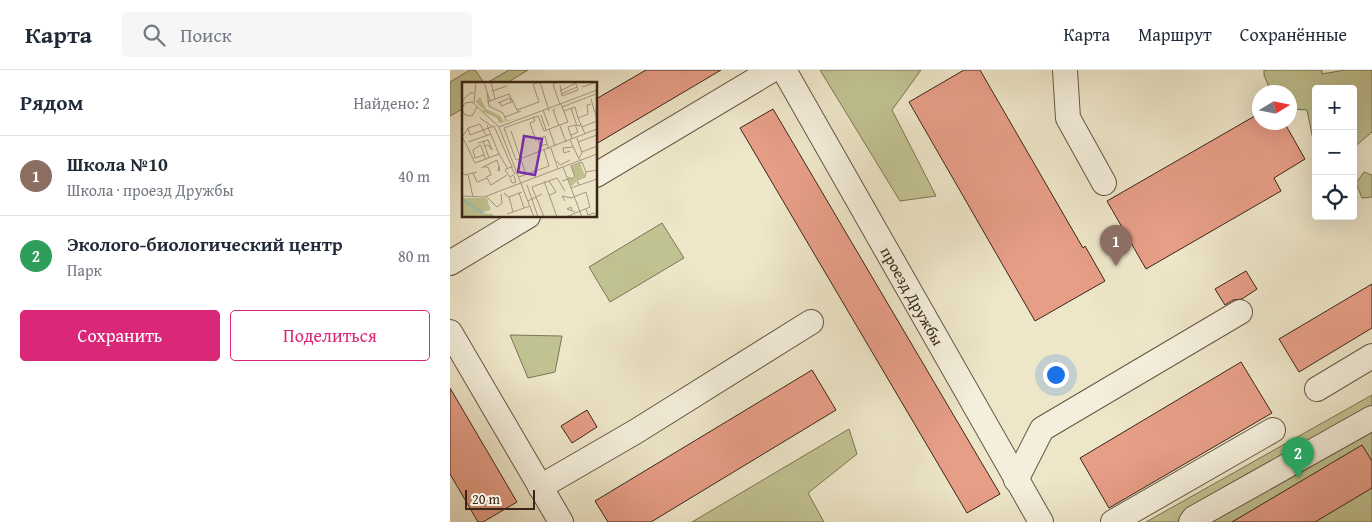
<!DOCTYPE html>
<html lang="ru">
<head>
<meta charset="utf-8">
<style>
  :root { --surface:#fff; --page:#f6f6f7; --text:#1f2937; --muted:#747a83; --line:#e0e1e3; --accent:#db2777 }
  body { margin:0; font-family:"Gentium Book Plus",serif; background:var(--page); color:var(--text) }
  .controls { position:absolute; right:15px; top:15px; display:grid; overflow:hidden; border-radius:5px; box-shadow:0 5px 20px #0002 }
  .controls button { width:45px; height:45px; display:grid; place-items:center; padding:0; border:0; border-bottom:1px solid var(--line); background:var(--surface); color:var(--text); font:25px sans-serif }
  .compass { position:absolute; left:802px; top:15px; width:45px; height:45px; border-radius:50%; background:var(--surface); box-shadow:0 5px 20px #0002; rotate:80deg }
  .scale { position:absolute; left:15px; bottom:12px; width:70px; box-sizing:border-box; padding-left:5px; border:2px solid #392618; border-top:0; font-size:14px; line-height:18px; white-space:nowrap; color:#392618; -webkit-text-stroke:4px #f4efdc; paint-order:stroke }
  .you { position:absolute; left:605px; top:304px; width:18px; height:18px; margin:-12px; border:4px solid #fff; border-radius:50%; background:#1a73e8; box-shadow:0 0 0 8px #1a73e833 }
  .badge { display:grid; place-items:center; width:32px; height:32px; border-radius:50%; background:var(--accent); color:#fff; font-size:16px; font-weight:700 }
  .pin { position:absolute; translate:-50% -41px; filter:drop-shadow(0 1px 2px #0008) }
  .pin::after { content:''; position:absolute; top:26px; width:18px; height:15px; background:inherit; clip-path:polygon(0 0,100% 0,50% 100%) }
  .list { margin:0; padding:0; list-style:none }
  h2 { display:flex; justify-content:space-between; align-items:center; height:65px; margin:0; padding:0 20px; font-size:21px }
  h2 small { font-size:16px; font-weight:400; color:var(--muted) }
  .list li { display:grid; grid-template-columns:32px 1fr auto; gap:15px; align-items:center; box-sizing:border-box; height:80px; padding:0 20px; border-top:1px solid var(--line) }
  .list b { display:block; font-size:19px; white-space:nowrap }
  .list p { margin:0; font-size:16px; white-space:nowrap; color:var(--muted) }
  .list em { font-size:16px; font-style:normal; color:var(--muted) }
  .actions { display:flex; gap:10px; padding:15px 20px }
  .actions a { flex:1; padding:11px 0; border:1px solid var(--accent); border-radius:5px; text-align:center; font-size:18px; color:var(--accent) }
  .actions .main { background:var(--accent); color:#fff }
  .icon { flex:none; width:28px; height:28px; fill:none; stroke:currentColor; stroke-width:2; stroke-linecap:round; stroke-linejoin:round }
  .map { position:relative; flex:none; width:922px; height:452px; overflow:hidden }
  header { display:flex; align-items:center; gap:30px; box-sizing:border-box; height:70px; padding:0 25px; background:var(--surface); border-bottom:1px solid var(--line) }
  header strong { font-size:24px }
  nav { display:flex; gap:28px; margin-inline-start:auto; font-size:18px }
  .search { width:350px; height:45px; background:var(--page); display:flex; align-items:center; gap:12px; box-sizing:border-box; padding:0 18px; border-radius:5px; color:var(--muted); font-size:19px }
  main { display:flex }
  aside { flex:1; background:var(--surface) }
  .map>svg:first-child { display:block }
  .green { fill:#c1c291; stroke:#7d7454 }
  .building { fill:#e79e87; stroke:#392618 }
  .lines { fill:none; stroke-linecap:round; stroke-linejoin:round }
  .minor-casing { stroke:#665644; stroke-width:26 }
  .minor { stroke:#f4efdc; stroke-width:24 }
  .labels { text-anchor:middle; dominant-baseline:central; stroke-width:4; stroke-linejoin:round; paint-order:stroke }
  .street-label { font-size:16px; fill:#392618; stroke:#f4efdc }
  .inset-river { fill:none; stroke:#9bc0af; stroke-width:2.5 }
  .inset-road { fill:none; stroke:#a69982; stroke-width:1 }
  .view { fill:#7b2cbf; fill-opacity:0.15; stroke:#7b2cbf; stroke-width:2.5 }
  .inset-edge { fill:none; stroke:#392618; stroke-width:2.5 }
</style>
</head>
<body>
<header>
<strong>Карта</strong>
<div class="search"><svg class="icon" aria-label="search" viewBox="0 0 24 24"><circle cx="10" cy="10" r="6"/><path d="M15 15l6 6"/></svg>Поиск</div>
<nav><a>Карта</a><a>Маршрут</a><a>Сохранённые</a></nav>
</header>
<main>
<aside>
<h2>Рядом<small>Найдено: 2</small></h2>
<ul class="list">
<li><span class="badge" style="background:#8d6e63">1</span><div><b>Школа №10</b><p>Школа · проезд Дружбы</p></div><em>40 m</em></li>
<li><span class="badge" style="background:#2e9e5b">2</span><div><b>Эколого-биологический центр</b><p>Парк</p></div><em>80 m</em></li>
</ul>
<div class="actions"><a class="main">Сохранить</a><a>Поделиться</a></div>
</aside>
<div class="map">
<svg width="922" height="452" viewBox="0 0 922 452">
  <rect width="100%" height="100%" fill="#eee6c9"/>
  <filter id="stains"><feTurbulence type="fractalNoise" baseFrequency=".004" numOctaves="4"/><feColorMatrix values="0 0 0 0 .2 0 0 0 0 .09 0 0 0 0 .02 0 0 0 .5 -.17"/></filter>
  <radialGradient id="worn" r=".72"><stop offset=".6" stop-color="#630" stop-opacity="0"/><stop offset="1" stop-color="#630" stop-opacity=".3"/></radialGradient>
  <!-- green -->
  <g class="green">
    <polygon points="20,0 25,0 35,14 14,14 14,38 0,46 0,12"/>
    <polygon points="59,0 78,0 55,14 35,14"/>
    <polygon points="370,0 471,0 442,40 486,126 450,131"/>
    <polygon points="814,0 872,0 872,4 895,0 922,0 922,62 903,78 903,19 866,19 866,75 864,75 857,40 840,39 839,22 821,22 814,5"/>
    <polygon points="914,102 922,105 922,127 912,128 906,113"/>
    <polygon points="212,153 234,188 160,232 139,197"/>
    <polygon points="60,265 112,266 105,302 78,308"/>
    <polygon points="922,325 922,452 696,452"/>
    <polygon points="399,359 407,384 358,423 374,452 242,452"/>
  </g>
  <!-- building -->
  <g class="building">
    <polygon points="196,0 271,0 146,74 146,29"/>
    <polygon points="514,0 530,0 633,178 635,176 655,211 585,251 459,32"/>
    <polygon points="323,39 550,424 517,443 290,58"/>
    <polygon points="810,43 810,52 834,52 855,89 824,108 831,121 696,199 657,131"/>
    <polygon points="796,201 807,219 792,229 783,230 775,235 765,219"/>
    <polygon points="922,214 922,258 849,302 829,269"/>
    <polygon points="791,292 822,343 659,438 630,388"/>
    <polygon points="362,300 386,340 201,452 158,452 145,431"/>
    <polygon points="0,318 67,432 33,452 28,452 0,404"/>
    <polygon points="137,340 147,357 122,373 111,356"/>
    <polygon points="912,375 922,391 922,418 865,452 782,452"/>
  </g>
  <g class="lines">
    <!-- minor casing -->
    <g class="minor-casing">
      <g id="minor">
        <path id="s1" d="M334,0L591,452"/>
        <polyline points="615,0 618,48 654,113"/>
        <polyline points="146,105 322,0"/>
        <polyline points="0,193 78,146"/>
        <polyline points="0,262 111,452"/>
        <polyline points="867,319 922,286"/>
        <polyline points="566,410 592,359 790,242"/>
        <polyline points="90,417 185,362 361,252"/>
        <polyline points="663,452 823,360"/>
        <polyline points="741,452 744,448 922,348"/>
      </g>
    </g>
    <!-- minor -->
    <use href="#minor" class="minor"/>
  </g>
  <g class="labels">
    <!-- street labels -->
    <g class="street-label">
      <text stroke="none"><textPath href="#s1" startOffset="260">проезд Дружбы</textPath></text>
    </g>
  </g>
  <!-- overview -->
  <g transform="translate(12 12)">
    <rect width="135" height="135" fill="#eee6c9"/>
    <path d="M18,15L24,27L38,34L41,39L59,36L37,41L35,36L20,29L22,28L14,20ZM118,81L123,94L114,98L116,103L114,100L109,105L105,94L113,97L109,85ZM0,116H25L27,124L24,125L28,124V128L19,131L31,132V134L0,135Z" fill="#c1c291"/>
    <path class="inset-river" d="M1,118L21,131"/>
    <path class="inset-road" d="M22,0L28,19M29,0L33,17M78,0L87,29M95,0L91,3L98,22M98,3L100,14L116,8L114,2M120,5L135,0M30,9L45,4M98,9L116,0M25,11L27,24L41,31L44,38M99,12L115,5M129,17L135,38M0,19L8,11H12M25,20L47,12L56,30M38,20L39,24L52,19M12,21L14,0M36,21L48,16L49,20M100,25L134,12M0,26L3,21L10,20L37,45L72,135M109,26L115,44L119,43M93,27L91,28L97,44M0,28L3,33L10,34L15,25M55,28L77,20L71,2L77,0M81,28L87,44M102,29L113,25L116,36L126,32L125,23L129,22M79,33L84,48M71,34L73,39L68,41L74,59M43,35L59,29M18,36L31,45M116,36L123,52M25,43L37,72M32,44L50,85M98,44L104,60M37,45L135,8M120,45L135,39M6,46L8,53L32,44M87,47L93,64M49,49L64,92M109,53L116,50L113,43L106,45L110,57M0,54L13,81L37,72L46,87M1,54L6,46L18,42L24,53M115,56L120,71L117,76M108,58L118,79M21,59L27,76M6,60L29,52M116,60L135,53M16,61L26,58L30,68L26,63L23,64M85,62L78,64L76,57L83,54L86,65L87,67M89,66L96,87M108,69L102,71L101,66L111,65M120,70L135,64M22,73L13,76L11,68L18,63L19,64L23,76L24,77M54,78L42,46L76,34L82,49L106,40L99,22M55,78L135,47M95,79L98,83L108,78M120,80L124,90L135,88M22,85H26L29,93L24,95M49,85L53,92L48,95L43,88L44,87L49,85H51M101,85L120,135M19,86L35,78L38,88L36,89L37,84M0,90L3,93L15,90M11,91L15,100L25,96L29,103L45,93M6,92L11,115M57,95L87,84L82,68M48,96L50,101L54,100L52,94M82,99L95,135M87,99L94,110L88,113M100,99L113,95L109,84L120,80M65,103L76,135M117,103L115,98L123,95L124,90M109,106L135,97M57,111L62,126M0,114L22,115L135,72M24,114L35,125L40,121L39,112M45,114L42,111L47,115L60,110M47,115L51,130M66,119L80,112M103,119L100,114L109,116L124,110L128,125L104,135M124,127L126,133L132,131L135,135M110,128L109,125L105,127L113,130M45,132L68,124M82,135L70,105L95,96L103,109"/>
    <path class="view" d="M62,54L80,57L73,93L56,90Z"/>
    <rect width="135" height="135" class="inset-edge"/>
  </g>
  <rect width="100%" height="100%" filter="url(#stains)"/>
  <rect width="100%" height="100%" fill="url(#worn)"/>
</svg>
<div class="controls">
<button>+</button>
<button>−</button>
<button><svg class="icon" aria-label="locate" viewBox="0 0 24 24"><circle cx="12" cy="12" r="6"/><path d="M12 2v4M12 18v4M2 12h4M18 12h4"/></svg></button>
</div>
<svg class="compass" viewBox="-18 -18 36 36"><path d="M0-13l5 13h-10z" fill="#e53935"/><path d="M0 13l5-13h-10z" fill="#747a83"/></svg>
<div class="scale">20 m</div>
<div class="you"></div>
<div class="pin badge" style="left:666px;top:196px;background:#8d6e63">1</div>
<div class="pin badge" style="left:848px;top:408px;background:#2e9e5b">2</div>
</div>
</main>
</body>
</html>
